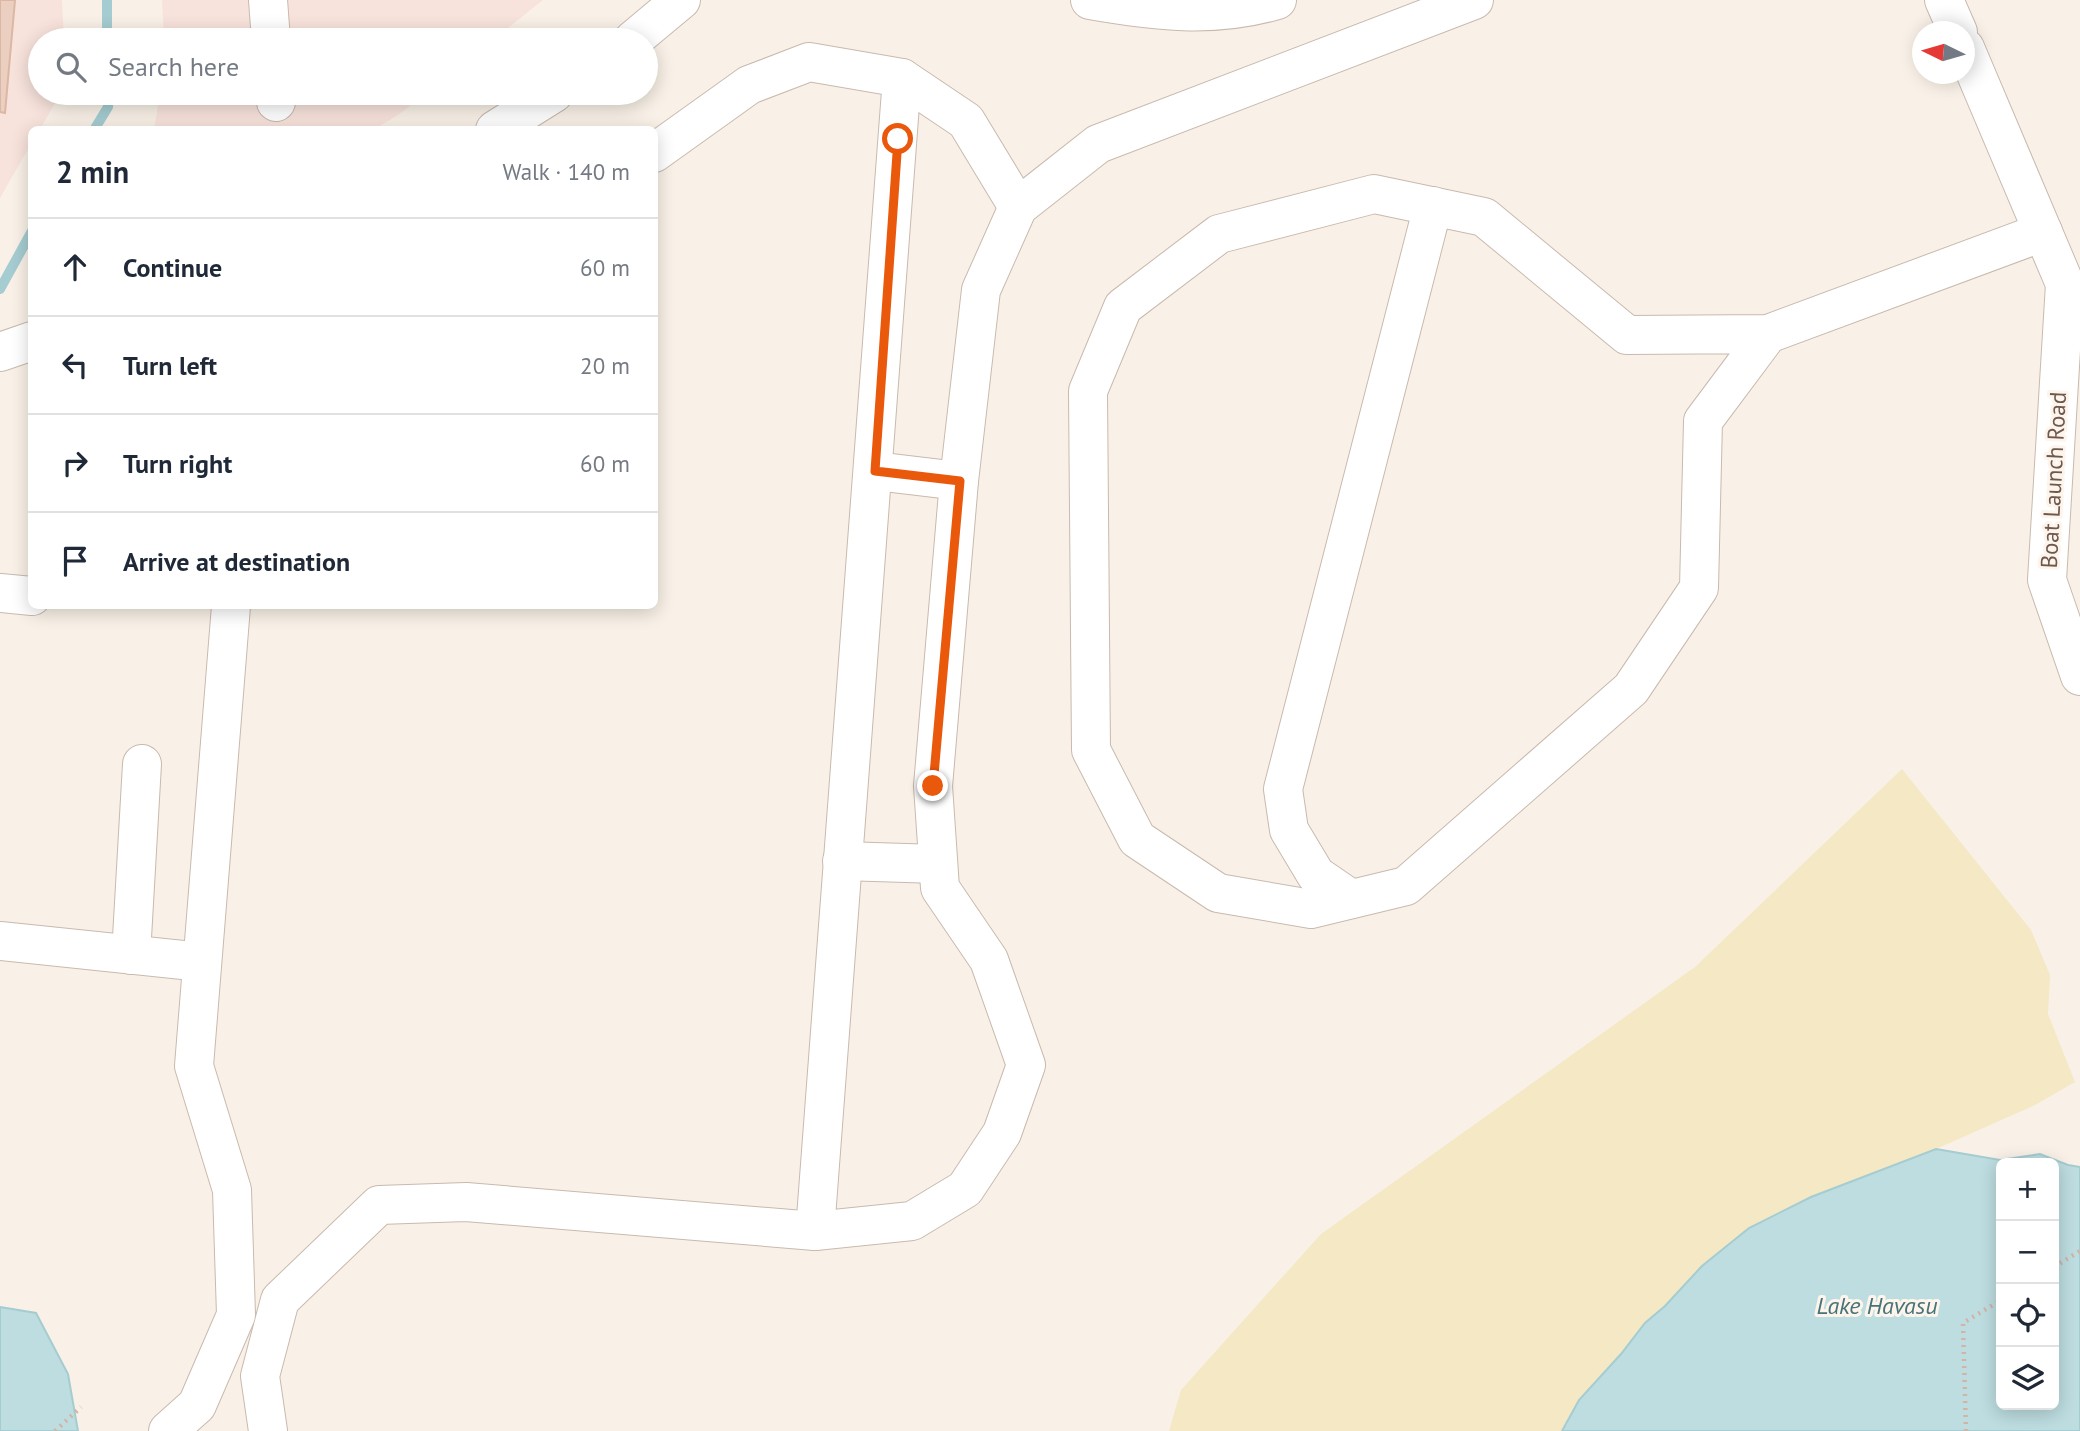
<!DOCTYPE html>
<html lang="en">
<head>
<meta charset="utf-8">
<style>
  :root { --surface:#fff; --page:#f6f6f7; --text:#1f2937; --muted:#747a83; --line:#e0e1e3 }
  body { margin:0; font-family:"PT Sans",sans-serif; background:var(--page); color:var(--text) }
  .controls { position:absolute; right:21px; bottom:21px; display:grid; overflow:hidden; border-radius:10px; box-shadow:0 4px 18px #0003 }
  .controls button { width:63px; height:63px; display:grid; place-items:center; padding:0; border:0; border-bottom:2px solid var(--line); background:var(--surface); color:var(--text); font:35px sans-serif }
  .compass { position:absolute; left:1912px; top:21px; width:63px; height:63px; border-radius:50%; background:var(--surface); box-shadow:0 4px 18px #0003; rotate:275deg }
  .stop { position:absolute; width:21px; height:21px; margin:-16px; border:5px solid #ea580c; border-radius:50%; background:#fff }
  .stop.end { background:#ea580c; border-color:#fff; box-shadow:0 2px 7px #0008 }
  .list { margin:0; padding:0; list-style:none }
  h2 { display:flex; justify-content:space-between; align-items:center; height:91px; margin:0; padding:0 28px; font-size:30px }
  h2 small { font-size:23px; font-weight:400; color:var(--muted) }
  .list li { display:grid; grid-template-columns:46px 1fr auto; gap:21px; align-items:center; box-sizing:border-box; height:98px; padding:0 28px; border-top:2px solid var(--line) }
  .list b { display:block; font-size:26px; white-space:nowrap }
  .list em { font-size:23px; font-style:normal; color:var(--muted) }
  .icon { flex:none; width:38px; height:38px; fill:none; stroke:currentColor; stroke-width:2; stroke-linecap:round; stroke-linejoin:round }
  .map { position:relative; flex:none; width:2080px; height:1431px; overflow:hidden }
  .search { position:absolute; background:var(--surface); box-shadow:0 4px 18px #0003; left:28px; top:28px; width:630px; height:77px; display:flex; align-items:center; gap:18px; box-sizing:border-box; padding:0 24px; border-radius:38px; color:var(--muted); font-size:26px }
  .panel { position:absolute; background:var(--surface); box-shadow:0 4px 18px #0003; left:28px; top:126px; width:630px; height:483px; border-radius:10px }
  .map>svg:first-child { display:block }
  .commercial { fill:#f8e3dc }
  .sand { fill:#f4e8c5 }
  .water { fill:#bddde0; stroke:#a5ccd1; stroke-width:2; fill-rule:evenodd }
  .lines { fill:none; stroke-linecap:round; stroke-linejoin:round }
  .stream { stroke:#a5ccd1; stroke-width:10 }
  .building { fill:#ebd0c2; stroke:#dcb7a4; stroke-width:2 }
  .minor-casing { stroke:#c9b9ae; stroke-width:40 }
  .path { stroke:#d0b4a5; stroke-width:4.5; stroke-dasharray:2 5; stroke-linecap:butt }
  .minor { stroke:#fff; stroke-width:38 }
  .route { stroke:#ea580c; stroke-width:9 }
  .labels { text-anchor:middle; dominant-baseline:central; stroke-width:6; stroke-linejoin:round; paint-order:stroke }
  .street-label { font-size:23px; fill:#6f594e; stroke:#fdf5ec }
  .water-label { font-size:24px; font-style:italic; fill:#477379; stroke:#fdf5ec }
</style>
</head>
<body>
<div class="map">
<svg width="2080" height="1431" viewBox="0 0 2080 1431">
  <rect width="100%" height="100%" fill="#f9f1e7"/>
  <!-- commercial -->
  <g class="commercial">
    <polygon points="0,0 62,0 64,40 40,40 40,93 61,93 40,129 32,130 31,144 0,198"/>
    <polygon points="162,0 543,0 493,40 164,40"/>
    <polygon points="160,93 427,93 398,115 375,129 154,130"/>
  </g>
  <!-- sand -->
  <polygon class="sand" points="1902,769 2031,930 2050,975 2048,1014 2075,1082 2035,1105 1936,1149 1811,1197 1749,1228 1645,1323 1621,1354 1579,1400 1562,1431 1169,1431 1181,1390 1321,1234 1695,967"/>
  <!-- water -->
  <g class="water">
    <path d="M1936,1149L2000,1160L2040,1154L2068,1165L2080,1167V1431H1562L1579,1400L1621,1354L1645,1323L1665,1306L1702,1266L1749,1228L1811,1197ZM2001,1163H2054V1405H2001Z"/>
    <polygon points="0,1307 36,1313 68,1374 78,1431 0,1431"/>
  </g>
  <g class="lines">
    <!-- stream -->
    <g class="stream">
      <polyline points="107,0 107,40"/>
      <polyline points="94,130 108,107 108,93"/>
      <polyline points="0,289 32,231"/>
    </g>
  </g>
  <!-- building -->
  <polygon class="building" points="0,0 15,0 5,113 0,112"/>
  <g class="lines">
    <!-- minor casing -->
    <g class="minor-casing">
      <g id="minor">
        <polyline points="268,0 271,40"/>
        <path d="M1090,0C1153,11 1214,19 1277,0"/>
        <polyline points="1944,0 1958,32"/>
        <polyline points="633,40 681,0"/>
        <polyline points="1965,48 2065,284 2047,580 2080,676"/>
        <polyline points="275,93 276,102"/>
        <polyline points="495,130 554,93"/>
        <polyline points="654,153 749,85 809,62 902,78 966,121 1018,207"/>
        <polyline points="1768,334 1703,421 1699,588 1631,689 1406,886 1311,909 1218,893 1137,839 1091,750 1088,391 1123,307 1219,234 1374,194 1484,217 1627,335 1768,334 2043,232"/>
        <polyline points="0,352 32,341"/>
        <polyline points="875,471 959,481"/>
        <polyline points="0,593 32,596"/>
        <polyline points="842,861 938,864"/>
        <polyline points="1351,899 1316,875 1289,830 1283,789 1433,206"/>
        <polyline points="0,941 202,962"/>
        <polyline points="131,955 142,764"/>
        <path d="M815,1231C842,846 876,462 902,78"/>
        <polyline points="168,1431 197,1405 236,1315 232,1190 194,1066 231,606"/>
        <polyline points="268,1431 260,1376 280,1300 379,1205 466,1202 815,1231 912,1221 965,1189 1002,1133 1026,1065 989,960 940,888 933,786 959,481 981,290 1018,207 1098,144 1474,0"/>
      </g>
    </g>
    <!-- path -->
    <g class="path">
      <polyline points="2054,1267 2080,1251"/>
      <polyline points="55,1431 81,1407"/>
      <polyline points="1966,1431 1963,1323 2001,1300"/>
    </g>
    <!-- minor -->
    <use href="#minor" class="minor"/>
  </g>
  <g class="lines">
    <!-- route -->
    <polyline class="route" points="898,139 875,471 960,481 933,786"/>
  </g>
  <g class="labels">
    <!-- street labels -->
    <g class="street-label">
      <text transform="translate(2053 480) rotate(-87)">Boat Launch Road</text>
    </g>
    <!-- water labels -->
    <g class="water-label">
      <text x="1877" y="1305">Lake Havasu</text>
    </g>
  </g>
</svg>
<div class="controls">
<button>+</button>
<button>−</button>
<button><svg class="icon" aria-label="locate" viewBox="0 0 24 24"><circle cx="12" cy="12" r="6"/><path d="M12 2v4M12 18v4M2 12h4M18 12h4"/></svg></button>
<button><svg class="icon" aria-label="layers" viewBox="0 0 24 24"><path d="M12 4l9 5-9 5-9-5zM3 14l9 5 9-5"/></svg></button>
</div>
<svg class="compass" viewBox="-18 -18 36 36"><path d="M0-13l5 13h-10z" fill="#e53935"/><path d="M0 13l5-13h-10z" fill="#747a83"/></svg>
<div class="stop" style="left:898px;top:139px"></div>
<div class="stop end" style="left:933px;top:786px"></div>
<div class="search"><svg class="icon" aria-label="search" viewBox="0 0 24 24"><circle cx="10" cy="10" r="6"/><path d="M15 15l6 6"/></svg>Search here</div>
<section class="panel">
<h2>2 min<small>Walk · 140 m</small></h2>
<ul class="list">
<li><svg class="icon" aria-label="ahead" viewBox="0 0 24 24"><path d="M12 20V5M6 11l6-6 6 6"/></svg><div><b>Continue</b></div><em>60 m</em></li>
<li><svg class="icon" aria-label="left" viewBox="0 0 24 24"><path d="M17 20v-9H6M10 6l-5 5 5 5"/></svg><div><b>Turn left</b></div><em>20 m</em></li>
<li><svg class="icon" aria-label="right" viewBox="0 0 24 24"><path d="M7 20v-9h11M14 6l5 5-5 5"/></svg><div><b>Turn right</b></div><em>60 m</em></li>
<li><svg class="icon" aria-label="arrive" viewBox="0 0 24 24"><path d="M6 21V4h12l-3 4 3 4H6"/></svg><div><b>Arrive at destination</b></div></li>
</ul>
</section>
</div>
</body>
</html>
